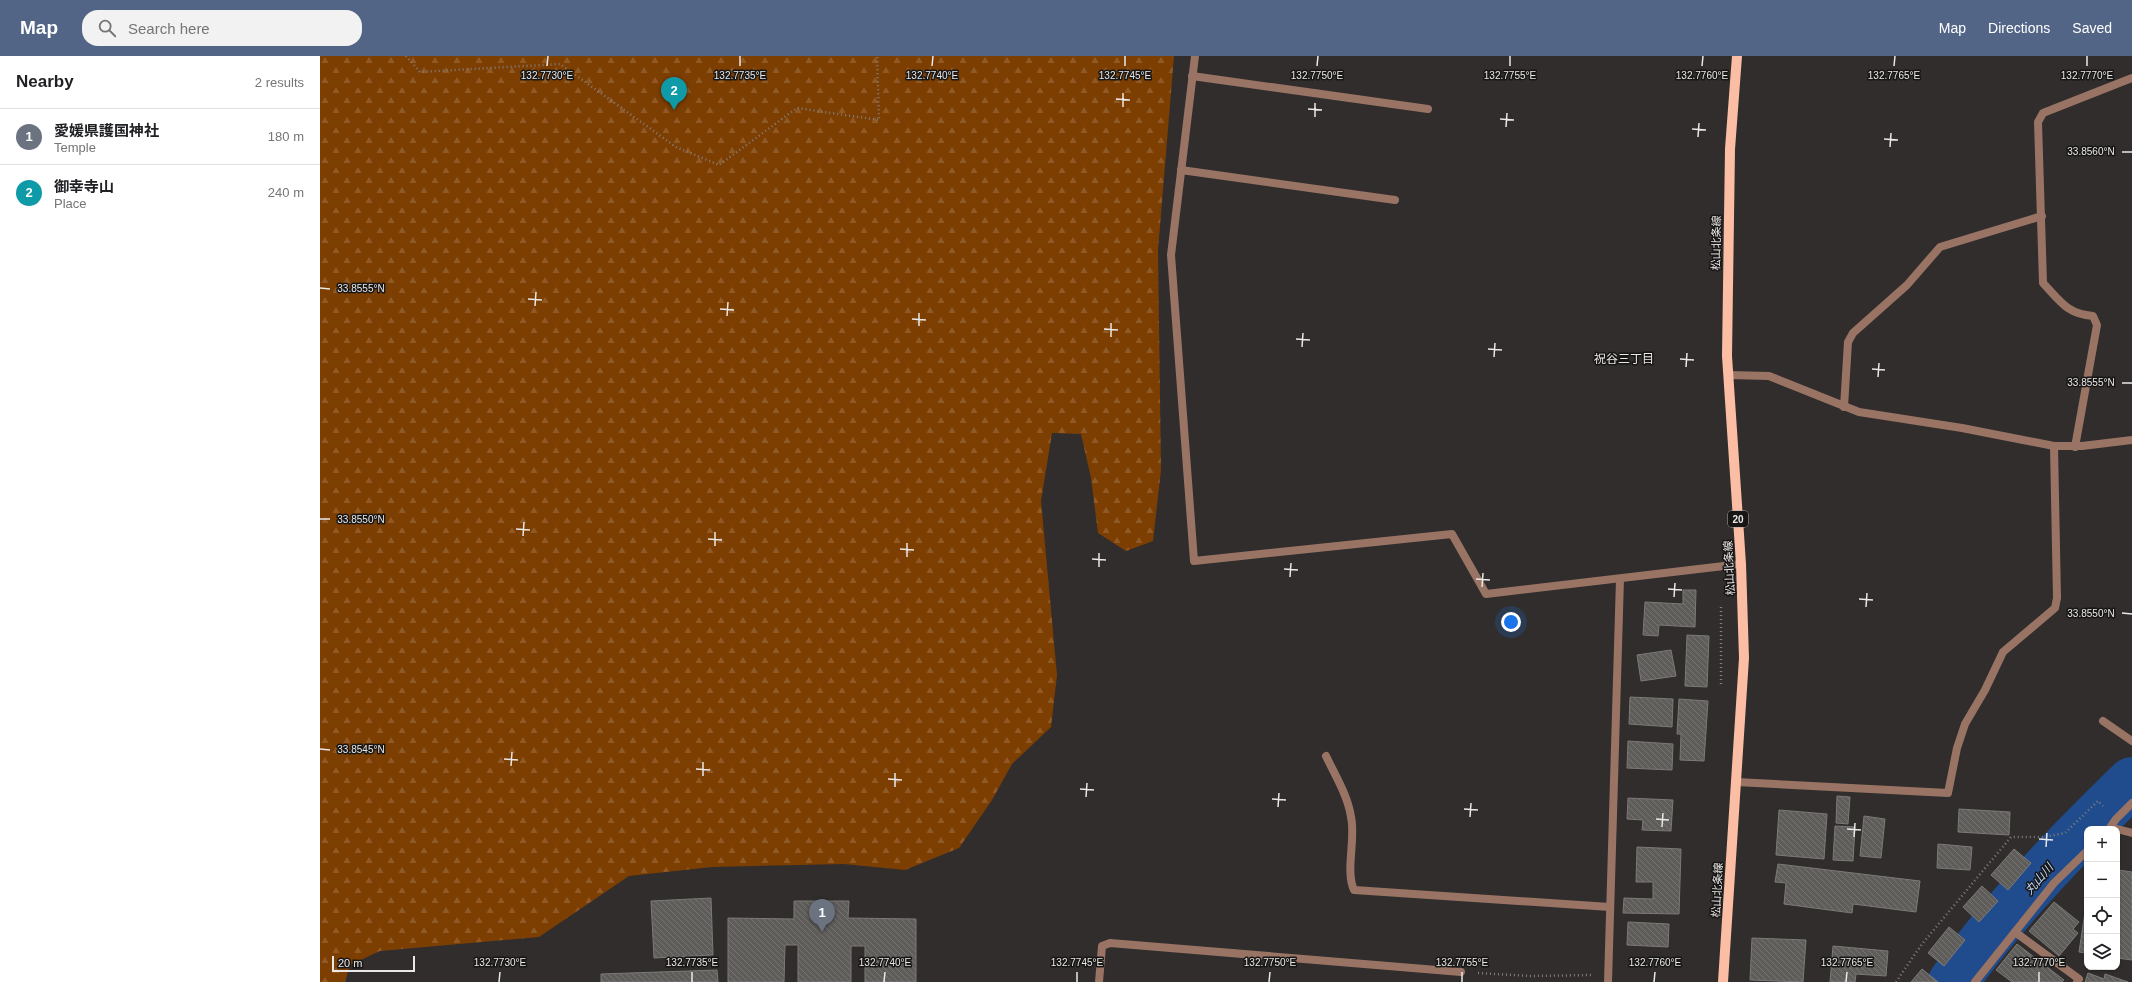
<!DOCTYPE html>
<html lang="en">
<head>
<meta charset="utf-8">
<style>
  :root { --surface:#fff; --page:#f2f2f2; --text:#202124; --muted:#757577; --line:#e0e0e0; --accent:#526586 }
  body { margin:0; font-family:Arial,"Noto Sans JP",sans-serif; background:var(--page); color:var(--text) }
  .controls { position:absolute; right:12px; bottom:12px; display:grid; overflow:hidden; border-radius:8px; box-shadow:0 1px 3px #0004 }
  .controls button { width:36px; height:36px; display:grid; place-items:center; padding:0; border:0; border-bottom:1px solid var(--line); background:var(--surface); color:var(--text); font:20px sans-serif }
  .scale { position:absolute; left:12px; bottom:10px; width:83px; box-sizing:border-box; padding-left:4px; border:2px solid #eae8e7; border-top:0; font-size:11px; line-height:14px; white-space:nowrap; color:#eae8e7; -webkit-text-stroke:3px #171615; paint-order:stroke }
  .you { position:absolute; left:1191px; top:566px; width:14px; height:14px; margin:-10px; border:3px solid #fff; border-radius:50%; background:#1a73e8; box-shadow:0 0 0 6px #1a73e833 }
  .badge { display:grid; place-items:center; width:26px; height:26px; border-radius:50%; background:var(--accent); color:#fff; font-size:13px; font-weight:700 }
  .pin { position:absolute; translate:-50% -33px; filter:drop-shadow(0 1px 2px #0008) }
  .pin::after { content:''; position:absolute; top:21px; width:14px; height:12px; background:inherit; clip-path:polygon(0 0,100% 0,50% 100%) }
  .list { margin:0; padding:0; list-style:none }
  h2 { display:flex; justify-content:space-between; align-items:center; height:52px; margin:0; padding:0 16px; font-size:17px }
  h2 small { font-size:13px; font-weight:400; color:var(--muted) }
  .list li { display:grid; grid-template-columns:26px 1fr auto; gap:12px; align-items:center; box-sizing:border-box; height:56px; padding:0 16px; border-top:1px solid var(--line) }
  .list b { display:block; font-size:15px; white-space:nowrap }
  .list p { margin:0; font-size:13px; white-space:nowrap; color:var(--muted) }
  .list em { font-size:13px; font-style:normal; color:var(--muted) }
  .icon { flex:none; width:22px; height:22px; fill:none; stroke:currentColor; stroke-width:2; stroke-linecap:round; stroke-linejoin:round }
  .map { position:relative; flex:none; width:1812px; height:926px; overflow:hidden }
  header { display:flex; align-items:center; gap:24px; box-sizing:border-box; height:56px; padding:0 20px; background:var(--accent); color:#fff }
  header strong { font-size:19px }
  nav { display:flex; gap:22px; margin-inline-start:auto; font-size:14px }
  .search { width:280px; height:36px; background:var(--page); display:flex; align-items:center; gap:10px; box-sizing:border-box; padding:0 14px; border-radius:16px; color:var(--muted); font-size:15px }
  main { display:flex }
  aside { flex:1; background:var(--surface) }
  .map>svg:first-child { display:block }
  .forest { fill:url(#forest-firs) }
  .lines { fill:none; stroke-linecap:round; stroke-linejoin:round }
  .river { stroke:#204c8d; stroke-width:50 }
  .building { fill:url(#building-back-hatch); stroke:#7c7a77 }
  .path { stroke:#817e7d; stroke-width:2.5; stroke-dasharray:1 3; stroke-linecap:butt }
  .street { stroke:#997464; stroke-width:8 }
  .primary { stroke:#fbbda3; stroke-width:10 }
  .ticks { fill:none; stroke:#eae8e7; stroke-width:1.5 }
  .labels { text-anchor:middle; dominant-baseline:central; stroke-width:3; stroke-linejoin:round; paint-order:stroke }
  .shield { fill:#171615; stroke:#aba9a8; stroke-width:1 }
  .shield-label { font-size:10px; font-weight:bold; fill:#eae8e7 }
  .street-label { font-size:11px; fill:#eae8e7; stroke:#171615 }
  .neighbourhood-label { font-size:12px; fill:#eae8e7; stroke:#171615 }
  .water-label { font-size:12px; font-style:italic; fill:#bfd8fe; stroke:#171615 }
  .ticks-label { font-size:10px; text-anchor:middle; fill:#eae8e7; stroke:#171615; stroke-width:3; stroke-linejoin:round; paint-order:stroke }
</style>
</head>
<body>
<header>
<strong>Map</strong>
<div class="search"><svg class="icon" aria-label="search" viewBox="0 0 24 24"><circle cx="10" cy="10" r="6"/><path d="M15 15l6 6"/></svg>Search here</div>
<nav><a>Map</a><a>Directions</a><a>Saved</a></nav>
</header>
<main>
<aside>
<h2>Nearby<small>2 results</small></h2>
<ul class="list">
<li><span class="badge" style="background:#6b7280">1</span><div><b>愛媛県護国神社</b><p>Temple</p></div><em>180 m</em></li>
<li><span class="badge" style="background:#0f9aa8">2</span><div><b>御幸寺山</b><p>Place</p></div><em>240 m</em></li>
</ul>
</aside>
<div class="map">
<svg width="1812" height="926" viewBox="0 0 1812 926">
  <defs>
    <pattern id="forest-firs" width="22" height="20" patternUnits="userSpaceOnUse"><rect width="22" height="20" fill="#7d3e02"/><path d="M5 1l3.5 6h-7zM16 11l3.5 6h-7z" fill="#905a27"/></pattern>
    <pattern id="building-back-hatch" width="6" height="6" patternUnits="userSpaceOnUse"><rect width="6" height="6" fill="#5e5d5a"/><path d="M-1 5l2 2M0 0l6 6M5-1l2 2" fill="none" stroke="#757472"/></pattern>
  </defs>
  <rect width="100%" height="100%" fill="#302d2c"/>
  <!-- forest -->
  <polygon class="forest" points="0,0 854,0 838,194 841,414 833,485 806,495 778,477 771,422 761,378 732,377 721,445 737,619 731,671 692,708 672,744 639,792 585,814 524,808 392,811 309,820 219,881 60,895 30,909 25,926 0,926"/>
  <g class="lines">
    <!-- river -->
    <path class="river" d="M1633,926C1685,853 1748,788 1812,726"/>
  </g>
  <!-- building -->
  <g class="building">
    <polygon points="1363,534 1376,534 1375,571 1339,569 1338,580 1323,579 1325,546 1363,548"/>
    <polygon points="1367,579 1389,580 1387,631 1365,630"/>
    <polygon points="1351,594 1356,620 1321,625 1317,599"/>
    <polygon points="1310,641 1353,643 1352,671 1309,668"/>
    <polygon points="1359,643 1388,645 1384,705 1360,704 1361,678 1357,678"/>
    <polygon points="1308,685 1353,688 1352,714 1307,712"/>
    <polygon points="1517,740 1530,741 1528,768 1516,767"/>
    <polygon points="1308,742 1353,744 1351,775 1322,774 1323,764 1307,763"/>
    <polygon points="1639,753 1690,756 1689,779 1638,776"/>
    <polygon points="1459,754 1507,758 1504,803 1456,799"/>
    <polygon points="1544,760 1565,763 1561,802 1540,800"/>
    <polygon points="1515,770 1535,771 1533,805 1513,804"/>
    <polygon points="1618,788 1652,791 1650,814 1617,812"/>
    <polygon points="1317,791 1361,793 1359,858 1303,857 1304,842 1333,843 1333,826 1316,826"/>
    <polygon points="1694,793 1711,807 1688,834 1671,819"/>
    <polygon points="1458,808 1600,825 1596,856 1533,848 1532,857 1464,848 1466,827 1455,826"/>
    <polygon points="1798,814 1812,816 1812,904 1797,902"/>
    <polygon points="1662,830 1678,845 1659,866 1643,851"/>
    <polygon points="391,842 393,899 334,902 331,845"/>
    <polygon points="1767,843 1767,897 1759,896"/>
    <polygon points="474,845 529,845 528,862 596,863 596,926 545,926 545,890 531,890 531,926 478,926 478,889 465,889 464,926 408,926 408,862 474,863"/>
    <polygon points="1734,846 1759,866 1753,873 1758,877 1739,900 1709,875"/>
    <polygon points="1308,866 1349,868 1348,891 1307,889"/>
    <polygon points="1629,871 1645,884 1624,910 1608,897"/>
    <polygon points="1432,882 1486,884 1483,926 1430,924"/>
    <polygon points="1697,888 1744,924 1742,926 1692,926 1676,914"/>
    <polygon points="1513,890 1568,895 1566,920 1536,918 1535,926 1510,926"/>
    <polygon points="1602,913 1618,926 1591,926"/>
    <polygon points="397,914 398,926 281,926 281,918"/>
    <polygon points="1768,917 1784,923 1785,918 1808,926 1765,926"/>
  </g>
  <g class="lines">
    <!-- path -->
    <g class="path">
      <polyline points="86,0 100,16 240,8 356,91 399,109 477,52 559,64 557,0"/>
      <polyline points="1401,551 1401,628"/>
      <polyline points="1158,917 1210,920 1271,919"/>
      <polyline points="1576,926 1602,888 1691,781 1724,781 1745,777 1778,745 1783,750"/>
    </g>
    <!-- street -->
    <g class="street">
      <polyline points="875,0 851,199 874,505 1132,478 1166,538 1421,508"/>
      <polyline points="872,20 1108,53"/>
      <polyline points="861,114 1075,144"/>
      <polyline points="1408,319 1449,320 1539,356 1642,372 1734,390 1762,390 1812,384"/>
      <polyline points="1524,351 1528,286 1533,277 1587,229 1620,191 1722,160"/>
      <path d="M1755,391L1777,269L1773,260C1747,258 1740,245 1723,227L1718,66L1723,57L1812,22"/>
      <polyline points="1783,665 1812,685"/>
      <path d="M1006,700C1015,719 1028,740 1031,761C1036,783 1025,815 1034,834L1290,851"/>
      <polyline points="1416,726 1628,737 1637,692 1645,668 1665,634 1683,596 1735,552 1737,542 1734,390"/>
      <polyline points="1789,773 1796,763 1812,747"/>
      <polyline points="1797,773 1812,777"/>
      <polyline points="1695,876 1759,923 1757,926"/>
      <polyline points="779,926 782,890 790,887 1141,916"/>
      <polyline points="1288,926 1300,523"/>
      <polyline points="1655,926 1734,827 1767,795"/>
    </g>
    <!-- primary -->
    <polyline class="primary" points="1403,926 1424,602 1421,508 1407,300 1410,93 1417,0"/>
  </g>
  <!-- ticks -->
  <path class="ticks" d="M227,10L228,0M420,10V0M612,10L613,0M805,10V0M997,10L998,0M1190,10V0M1382,10L1383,0M1574,10L1575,0M1767,10V0M796,43L810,44M803,51V37M988,53L1002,54M995,61V47M1180,63L1194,64M1186,71L1187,57M1372,73L1386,74M1378,81L1379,67M1564,83L1578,84M1570,91L1571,77M1802,96H1812M0,232L10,233M208,243L222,244M215,250L216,236M400,253L414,254M407,260L408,246M592,263L606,264M599,270V257M784,273L798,274M791,281V267M976,283L990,284M982,291L983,277M1168,293L1182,294M1174,301L1175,287M1360,303L1374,304M1366,311L1367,297M1552,313L1565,314M1558,321L1559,307M1802,327H1812M0,463H10M196,473L210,474M203,480L204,466M388,483L402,484M395,490V476M580,493L594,494M587,501V487M772,503L786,504M779,511V497M964,513L978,514M970,521L971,507M1156,523L1170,524M1162,531L1163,517M1348,533L1362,534M1354,541L1355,527M1539,543L1553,544M1546,551L1547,537M1802,557L1812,558M0,693L10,694M184,703L198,704M191,710L192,696M376,713L390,714M383,720V706M568,723L582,724M575,731V717M760,733L774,734M766,741L767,727M952,743L966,744M958,751L959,737M1144,753L1158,754M1150,761L1151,747M1336,763L1349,764M1342,771L1343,757M1527,773L1541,774M1534,781L1535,767M1719,783L1733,784M1726,791L1727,777M179,926L180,916M372,926V916M564,926L565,916M757,926V916M949,926L950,916M1142,926V916M1334,926L1335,916M1526,926L1527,916M1719,926V916"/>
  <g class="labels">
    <!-- shield labels -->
    <rect class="shield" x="1408" y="455" width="20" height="16" rx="3"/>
    <g class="shield-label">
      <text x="1418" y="463">20</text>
    </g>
    <!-- street labels -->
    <g class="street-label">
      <text transform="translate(1396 187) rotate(-89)">松山北条線</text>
      <text transform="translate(1409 512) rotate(-93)">松山北条線</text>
      <text transform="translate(1397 834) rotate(-87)">松山北条線</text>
    </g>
    <!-- neighbourhood labels -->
    <g class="neighbourhood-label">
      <text x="1304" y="303">祝谷三丁目</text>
    </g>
    <!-- water labels -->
    <g class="water-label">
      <text transform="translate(1719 823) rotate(-49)">丸山川</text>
    </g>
  </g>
  <g class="ticks-label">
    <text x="420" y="23">132.7735°E</text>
    <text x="612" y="23">132.7740°E</text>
    <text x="1190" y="23">132.7755°E</text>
    <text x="1382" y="23">132.7760°E</text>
    <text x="1574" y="23">132.7765°E</text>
    <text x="1767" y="23">132.7770°E</text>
    <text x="227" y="23">132.7730°E</text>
    <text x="805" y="23">132.7745°E</text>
    <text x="997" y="23">132.7750°E</text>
    <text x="1771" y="99">33.8560°N</text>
    <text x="41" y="236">33.8555°N</text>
    <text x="1771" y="330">33.8555°N</text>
    <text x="41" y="467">33.8550°N</text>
    <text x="1771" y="561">33.8550°N</text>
    <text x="41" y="697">33.8545°N</text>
    <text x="180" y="910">132.7730°E</text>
    <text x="372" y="910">132.7735°E</text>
    <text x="565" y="910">132.7740°E</text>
    <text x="757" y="910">132.7745°E</text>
    <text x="950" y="910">132.7750°E</text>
    <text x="1142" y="910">132.7755°E</text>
    <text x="1335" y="910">132.7760°E</text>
    <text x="1527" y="910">132.7765°E</text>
    <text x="1719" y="910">132.7770°E</text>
  </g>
</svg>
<div class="controls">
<button>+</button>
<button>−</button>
<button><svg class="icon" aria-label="locate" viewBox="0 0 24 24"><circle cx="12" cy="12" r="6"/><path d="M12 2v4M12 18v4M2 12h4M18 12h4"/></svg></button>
<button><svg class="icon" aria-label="layers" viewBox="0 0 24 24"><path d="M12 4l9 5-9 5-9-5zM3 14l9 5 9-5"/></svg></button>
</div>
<div class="scale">20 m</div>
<div class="you"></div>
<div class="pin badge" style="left:502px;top:876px;background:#6b7280">1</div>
<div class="pin badge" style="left:354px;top:54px;background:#0f9aa8">2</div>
</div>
</main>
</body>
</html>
